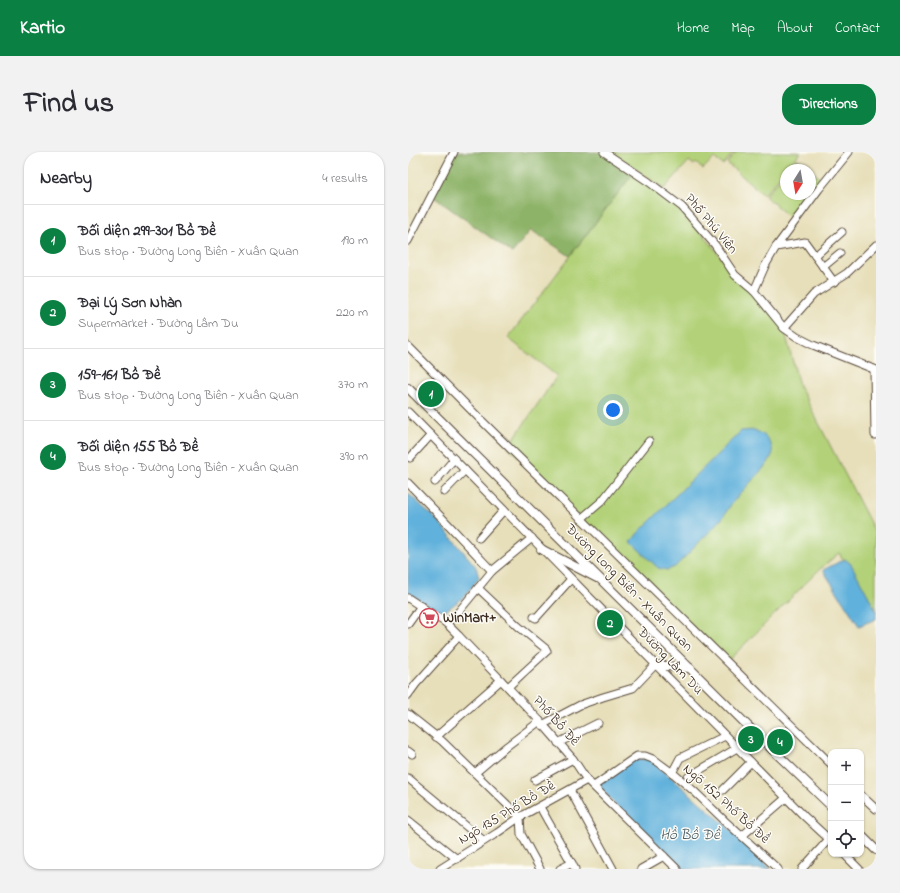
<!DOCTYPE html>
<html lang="en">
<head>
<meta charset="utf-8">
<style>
  :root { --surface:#fff; --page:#f2f2f3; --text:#2b2b33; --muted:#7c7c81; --line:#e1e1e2; --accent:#0b8043 }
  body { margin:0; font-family:"Indie Flower",sans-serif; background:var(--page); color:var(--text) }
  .controls { position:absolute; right:12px; bottom:12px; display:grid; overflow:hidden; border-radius:8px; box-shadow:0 1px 3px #0004 }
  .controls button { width:36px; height:36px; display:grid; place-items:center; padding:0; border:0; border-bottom:1px solid var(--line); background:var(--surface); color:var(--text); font:20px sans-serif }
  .compass { position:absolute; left:372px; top:12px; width:36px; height:36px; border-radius:50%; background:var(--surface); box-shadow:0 1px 3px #0004; rotate:191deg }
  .you { position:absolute; left:205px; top:258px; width:14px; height:14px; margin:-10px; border:3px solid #fff; border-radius:50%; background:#1a73e8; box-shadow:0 0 0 6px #1a73e833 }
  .badge { display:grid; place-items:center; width:26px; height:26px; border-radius:50%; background:var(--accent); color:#fff; font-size:13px; font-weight:700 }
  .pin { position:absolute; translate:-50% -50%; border:2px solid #fff; box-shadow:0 1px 4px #0006 }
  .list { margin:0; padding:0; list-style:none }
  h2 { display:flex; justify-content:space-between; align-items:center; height:52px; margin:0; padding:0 16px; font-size:17px }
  h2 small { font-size:13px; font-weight:400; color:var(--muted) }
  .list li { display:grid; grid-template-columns:26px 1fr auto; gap:12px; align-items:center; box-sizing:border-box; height:72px; padding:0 16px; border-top:1px solid var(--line) }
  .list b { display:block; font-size:15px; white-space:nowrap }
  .list p { margin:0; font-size:13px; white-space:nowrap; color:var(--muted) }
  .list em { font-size:13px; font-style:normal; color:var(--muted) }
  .icon { flex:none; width:22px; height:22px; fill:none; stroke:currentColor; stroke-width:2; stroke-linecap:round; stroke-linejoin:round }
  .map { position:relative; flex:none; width:468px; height:717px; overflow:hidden; border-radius:16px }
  header { display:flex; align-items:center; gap:24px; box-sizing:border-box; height:56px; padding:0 20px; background:var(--accent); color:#fff }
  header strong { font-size:19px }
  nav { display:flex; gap:22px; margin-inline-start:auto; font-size:14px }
  .intro { display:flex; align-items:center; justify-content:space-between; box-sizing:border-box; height:96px; padding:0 24px }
  h1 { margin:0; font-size:28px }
  .button { padding:10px 18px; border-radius:16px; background:var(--accent); color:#fff; font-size:14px; font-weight:700 }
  main { display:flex; gap:24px; padding:0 24px }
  aside { flex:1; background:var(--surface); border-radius:16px; box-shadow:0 1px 3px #0004 }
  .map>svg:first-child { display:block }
  .green { fill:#b2d178; stroke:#767e4b }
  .forest { fill:#8db368; stroke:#646e43 }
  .water { fill:#61b1dc; stroke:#4e6e7d }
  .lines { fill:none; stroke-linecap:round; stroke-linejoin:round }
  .minor-casing { stroke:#554535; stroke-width:9 }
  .major-casing { stroke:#554535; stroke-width:10 }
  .minor { stroke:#fff; stroke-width:7 }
  .major { stroke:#fff; stroke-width:8 }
  .labels { text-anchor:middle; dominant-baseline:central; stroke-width:3; stroke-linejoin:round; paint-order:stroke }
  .street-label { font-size:14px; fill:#3b2a1e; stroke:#fdfcf7 }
  .poi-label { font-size:14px; font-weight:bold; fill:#3b2a1e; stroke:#fdfcf7; text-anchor:start }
  .water-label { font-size:15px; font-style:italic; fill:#485960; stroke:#fdfcf7 }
</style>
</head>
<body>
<header>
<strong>Kartio</strong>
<nav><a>Home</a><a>Map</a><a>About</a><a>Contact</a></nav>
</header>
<div class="intro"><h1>Find us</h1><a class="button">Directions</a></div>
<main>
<aside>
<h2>Nearby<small>4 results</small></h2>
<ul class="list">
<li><span class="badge">1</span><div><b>Đối diện 299-301 Bồ Đề</b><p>Bus stop · Đường Long Biên – Xuân Quan</p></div><em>190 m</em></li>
<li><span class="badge">2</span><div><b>Đại Lý Sơn Nhàn</b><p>Supermarket · Đường Lâm Du</p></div><em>220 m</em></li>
<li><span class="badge">3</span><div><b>159-161 Bồ Đề</b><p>Bus stop · Đường Long Biên – Xuân Quan</p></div><em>370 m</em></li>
<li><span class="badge">4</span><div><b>Đối diện 155 Bồ Đề</b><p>Bus stop · Đường Long Biên – Xuân Quan</p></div><em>390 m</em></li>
</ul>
</aside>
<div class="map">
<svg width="468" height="717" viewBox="0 0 468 717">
  <rect width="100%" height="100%" fill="#fdfcf7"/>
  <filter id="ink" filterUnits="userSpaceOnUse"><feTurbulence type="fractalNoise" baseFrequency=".025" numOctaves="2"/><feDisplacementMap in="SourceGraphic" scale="8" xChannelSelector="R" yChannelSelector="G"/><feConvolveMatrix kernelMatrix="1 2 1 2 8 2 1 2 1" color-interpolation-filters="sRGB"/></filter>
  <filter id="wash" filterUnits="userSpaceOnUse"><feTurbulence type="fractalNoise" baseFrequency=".012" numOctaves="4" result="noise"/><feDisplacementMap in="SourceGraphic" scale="16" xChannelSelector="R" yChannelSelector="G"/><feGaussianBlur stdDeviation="0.9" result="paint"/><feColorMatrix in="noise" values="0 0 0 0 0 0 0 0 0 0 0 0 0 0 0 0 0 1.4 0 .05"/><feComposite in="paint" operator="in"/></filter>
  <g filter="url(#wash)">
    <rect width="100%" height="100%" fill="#e7dfba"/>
    <!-- green -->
    <g class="green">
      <polygon points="204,0 326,0 315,13 306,6 295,17 288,11 286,13 281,9 256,37"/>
      <polygon points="328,0 393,0 356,43 319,11"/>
      <polygon points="389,7 413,27 402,39 402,18 380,18"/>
      <polygon points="226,20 274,55 327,123 376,176 391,233 468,382 468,460 431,401 412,417 319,510 100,295 149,224 100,186"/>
      <polygon points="378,20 378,42 399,42 380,64 357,44"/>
    </g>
    <!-- forest -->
    <polygon class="forest" points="46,0 195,0 226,20 162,104 123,78 104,101 23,43"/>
    <!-- water -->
    <g class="water">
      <path d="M347,278C360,285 362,287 365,301L360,311L324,351L313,368L267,415L259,418L250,416L223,390L230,381L333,279Z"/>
      <polygon points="0,341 31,370 68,415 71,426 55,446 33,462 0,440"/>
      <polygon points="437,407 443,412 468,458 468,467 451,474 415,418"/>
      <polygon points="224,607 242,607 322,677 363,717 273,717 212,658 189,632"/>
    </g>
  </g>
  <g filter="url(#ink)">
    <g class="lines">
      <!-- minor casing -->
      <g class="minor-casing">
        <g id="minor">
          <polyline points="196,0 241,30 274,55 307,93 327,123 346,139 376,176 389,185 405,193 468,218"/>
          <polyline points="0,89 46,0"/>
          <polyline points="368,95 397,90 426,130"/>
          <polyline points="407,104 434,80"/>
          <polyline points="415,115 432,101"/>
          <polyline points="346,139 357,114 368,95 411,37 441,0"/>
          <polyline points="376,176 406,142 439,121 468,93"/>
          <polyline points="0,194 71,266 423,612"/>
          <polyline points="466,217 467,283"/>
          <polyline points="0,260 396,664 423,689"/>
          <polyline points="2,306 23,283"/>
          <polyline points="27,330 46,307"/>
          <polyline points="0,331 37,369 84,419"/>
          <polyline points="36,340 57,318"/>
          <polyline points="173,367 194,349 241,289"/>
          <polyline points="71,386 96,358"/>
          <polyline points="70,436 110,474 138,497 139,499 100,535"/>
          <polyline points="0,446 38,471 51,484 132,569 165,607 179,628 269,717"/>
          <polyline points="126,465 128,466 163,427"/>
          <polyline points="38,471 47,464 84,419 124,386"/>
          <polyline points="0,472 13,454"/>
          <polyline points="0,543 8,532 51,484"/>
          <polyline points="0,562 34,589 112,665 113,682 132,717"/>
          <polyline points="134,573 172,553 195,545 225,536 247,513"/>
          <polyline points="28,585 93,528"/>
          <polyline points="150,591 190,571"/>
          <polyline points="0,599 4,602"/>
          <polyline points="67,621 99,594 132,569"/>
          <polyline points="264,621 272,606 317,584"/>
          <polyline points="280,625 329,596"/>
          <polyline points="0,626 76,689"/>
          <polyline points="127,628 165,607"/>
          <polyline points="186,634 229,604 237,604 247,608 266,622 287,640 317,669 370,717"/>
          <polyline points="162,638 205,717"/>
          <polyline points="315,638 343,610"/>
          <polyline points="453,643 468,657"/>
          <polyline points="132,655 167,717"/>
          <polyline points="0,668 49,707"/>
          <polyline points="334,684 378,646"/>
          <polyline points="436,702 451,717"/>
          <polyline points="32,717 89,681 112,665 179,628"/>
          <polyline points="152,717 164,711"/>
          <polyline points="233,717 256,704"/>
          <polyline points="394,717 421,687"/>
        </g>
      </g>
      <!-- major casing -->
      <g class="major-casing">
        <g id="major">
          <polyline points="0,236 343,577 423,654"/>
          <polyline points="133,397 189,426"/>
          <polyline points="247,513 282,516"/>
          <polyline points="453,683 468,698"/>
        </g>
      </g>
      <!-- minor -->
      <use href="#minor" class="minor"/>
      <!-- major -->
      <use href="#major" class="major"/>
    </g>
  </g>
  <!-- icons -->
  <defs>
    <g id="supermarket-ring" transform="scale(1)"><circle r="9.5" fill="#fdfcf7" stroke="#d1495b" stroke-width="1.5"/><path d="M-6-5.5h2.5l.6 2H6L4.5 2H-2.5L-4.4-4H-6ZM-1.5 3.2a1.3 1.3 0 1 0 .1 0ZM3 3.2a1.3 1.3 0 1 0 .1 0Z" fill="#d1495b"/></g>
  </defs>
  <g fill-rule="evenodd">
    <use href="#supermarket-ring" x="21" y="466"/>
  </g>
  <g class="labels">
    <!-- street labels -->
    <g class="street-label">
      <text transform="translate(303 72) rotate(50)">Phố Phú Viên</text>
      <text transform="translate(221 436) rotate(45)">Đường Long Biên – Xuân Quan</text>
      <text transform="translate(262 509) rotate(46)">Đường Lâm Du</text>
      <text transform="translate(148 569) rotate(48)">Phố Bồ Đề</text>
      <text transform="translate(318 652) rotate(42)">Ngõ 152 Phố Bồ Đề</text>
      <text transform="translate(99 661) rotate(-31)">Ngõ 135 Phố Bồ Đề</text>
    </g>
    <!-- poi labels -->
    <g class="poi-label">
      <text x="35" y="466">WinMart+</text>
    </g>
    <!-- water labels -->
    <g class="water-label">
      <text x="282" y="683">Hồ Bồ Đề</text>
    </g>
  </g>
</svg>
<div class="controls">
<button>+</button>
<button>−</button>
<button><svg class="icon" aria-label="locate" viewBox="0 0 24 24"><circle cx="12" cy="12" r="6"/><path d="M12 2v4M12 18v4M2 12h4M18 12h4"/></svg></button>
</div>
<svg class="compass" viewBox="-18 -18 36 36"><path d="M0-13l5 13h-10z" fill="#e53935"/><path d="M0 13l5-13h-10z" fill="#7c7c81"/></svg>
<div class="you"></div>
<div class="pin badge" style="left:23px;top:242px">1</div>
<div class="pin badge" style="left:202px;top:471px">2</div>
<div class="pin badge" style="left:343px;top:587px">3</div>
<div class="pin badge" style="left:372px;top:590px">4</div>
</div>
</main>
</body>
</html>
